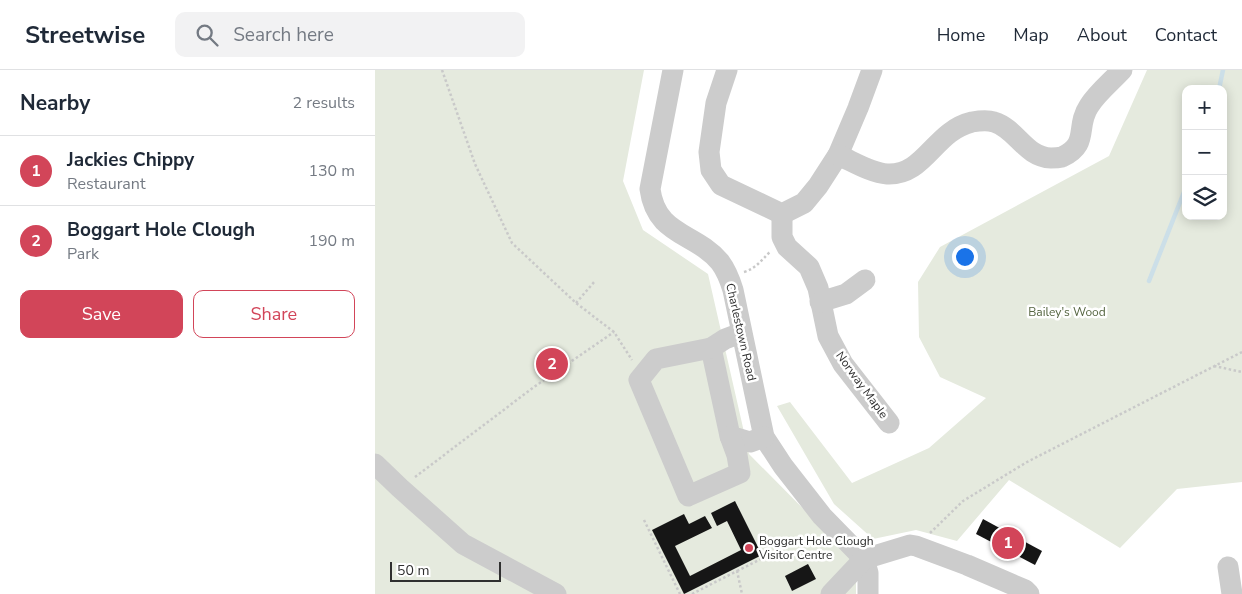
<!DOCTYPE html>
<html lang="en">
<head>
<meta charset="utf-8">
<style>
  :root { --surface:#fff; --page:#f2f2f3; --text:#1f2937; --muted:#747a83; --line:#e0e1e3; --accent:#d24559 }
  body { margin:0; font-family:"Nunito Sans",sans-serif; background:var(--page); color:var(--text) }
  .controls { position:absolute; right:15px; top:15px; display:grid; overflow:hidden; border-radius:10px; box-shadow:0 2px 12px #0003 }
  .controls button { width:45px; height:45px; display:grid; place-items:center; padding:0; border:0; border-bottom:1px solid var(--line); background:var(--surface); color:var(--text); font:25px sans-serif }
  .scale { position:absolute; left:15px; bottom:12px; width:111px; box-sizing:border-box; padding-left:5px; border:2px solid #2f2f2f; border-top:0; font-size:14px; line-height:18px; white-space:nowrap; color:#2f2f2f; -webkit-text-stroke:4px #fff; paint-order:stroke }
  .you { position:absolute; left:589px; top:186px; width:18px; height:18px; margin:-12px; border:4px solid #fff; border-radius:50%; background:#1a73e8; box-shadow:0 0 0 8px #1a73e833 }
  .badge { display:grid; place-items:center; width:32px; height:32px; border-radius:50%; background:var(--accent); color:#fff; font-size:16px; font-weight:700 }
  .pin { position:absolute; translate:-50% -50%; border:2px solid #fff; box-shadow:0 1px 5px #0006 }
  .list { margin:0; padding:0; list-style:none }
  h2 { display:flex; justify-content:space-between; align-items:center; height:65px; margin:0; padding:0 20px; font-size:21px }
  h2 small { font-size:16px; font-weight:400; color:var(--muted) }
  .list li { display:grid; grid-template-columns:32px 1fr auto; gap:15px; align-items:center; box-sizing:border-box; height:70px; padding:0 20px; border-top:1px solid var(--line) }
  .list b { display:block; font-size:19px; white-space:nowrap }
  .list p { margin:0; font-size:16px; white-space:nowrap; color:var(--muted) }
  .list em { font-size:16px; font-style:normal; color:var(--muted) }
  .actions { display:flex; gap:10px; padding:15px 20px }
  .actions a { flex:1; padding:11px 0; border:1px solid var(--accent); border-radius:10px; text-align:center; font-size:18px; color:var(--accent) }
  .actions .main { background:var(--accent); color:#fff }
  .icon { flex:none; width:28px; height:28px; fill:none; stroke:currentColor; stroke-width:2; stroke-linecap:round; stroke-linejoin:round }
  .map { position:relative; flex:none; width:867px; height:524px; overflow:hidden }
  header { display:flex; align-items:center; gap:30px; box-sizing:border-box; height:70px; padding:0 25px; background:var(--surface); border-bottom:1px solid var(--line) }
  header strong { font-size:24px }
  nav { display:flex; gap:28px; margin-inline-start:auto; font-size:18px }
  .search { width:350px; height:45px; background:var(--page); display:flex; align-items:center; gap:12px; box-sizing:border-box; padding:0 18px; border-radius:10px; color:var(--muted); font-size:19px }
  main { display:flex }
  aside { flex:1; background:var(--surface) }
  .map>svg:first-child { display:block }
  .green { fill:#e5eade; fill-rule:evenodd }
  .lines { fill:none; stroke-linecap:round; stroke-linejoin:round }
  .stream { stroke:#ccdfe8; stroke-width:4.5 }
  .building { fill:#161616 }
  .path { stroke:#c9c9c9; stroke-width:2.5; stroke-dasharray:2.5 2.5; stroke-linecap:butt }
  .minor { stroke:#ccc; stroke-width:21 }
  .poi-dot { fill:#d24559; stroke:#fff; stroke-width:2 }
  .labels { text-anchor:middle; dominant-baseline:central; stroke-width:5; stroke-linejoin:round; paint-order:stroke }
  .park-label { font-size:12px; fill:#556541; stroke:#fff }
  .street-label { font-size:12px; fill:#2f2f2f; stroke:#fff }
  .poi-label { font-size:12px; fill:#2f2f2f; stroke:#fff; text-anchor:start }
</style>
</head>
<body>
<header>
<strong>Streetwise</strong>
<div class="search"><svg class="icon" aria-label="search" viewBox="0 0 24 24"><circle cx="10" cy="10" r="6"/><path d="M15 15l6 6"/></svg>Search here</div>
<nav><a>Home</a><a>Map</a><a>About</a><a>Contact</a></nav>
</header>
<main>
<aside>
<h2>Nearby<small>2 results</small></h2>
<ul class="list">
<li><span class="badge">1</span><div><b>Jackies Chippy</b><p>Restaurant</p></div><em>130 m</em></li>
<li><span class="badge">2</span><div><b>Boggart Hole Clough</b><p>Park</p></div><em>190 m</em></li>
</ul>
<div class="actions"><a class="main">Save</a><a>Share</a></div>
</aside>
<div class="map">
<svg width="867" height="524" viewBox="0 0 867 524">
  <rect width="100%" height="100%" fill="#fff"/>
  <!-- green -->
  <g class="green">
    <polygon points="0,0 269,0 248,111 268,160 333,204 374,384 481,492 481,524 0,524"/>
    <path d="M772,0H867V412L802,419L745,478L634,410L582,471L541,460L498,469L459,434L402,336L415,332L477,413L554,378L611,328L565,307L544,267L543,212L565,177L734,86ZM811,19H848V146H811Z"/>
  </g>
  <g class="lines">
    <!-- stream -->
    <g class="stream">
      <polyline points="844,19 848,0"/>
      <polyline points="774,211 811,117"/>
    </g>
  </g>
  <!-- building -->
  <g class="building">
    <polygon points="360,431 387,485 309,524 277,460 309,444 314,454 330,446 337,458 300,476 315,506 366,480 352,451 342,456 336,443"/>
    <polygon points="608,449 667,481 660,495 601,464"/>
    <polygon points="433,494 441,509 417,521 410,506"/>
  </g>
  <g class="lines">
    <!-- path -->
    <g class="path">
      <polyline points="67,0 100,94 137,173 201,233 239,262 257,290"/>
      <path d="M369,202C382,198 386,190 396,181"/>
      <polyline points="201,233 220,211"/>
      <polyline points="839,296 867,302"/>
      <polyline points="40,407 159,317 239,262"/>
      <polyline points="269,450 305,524"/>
      <polyline points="555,463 588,431 652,392 867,282"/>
      <polyline points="362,501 390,487"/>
      <polyline points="317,524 362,501 367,524"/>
    </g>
    <!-- minor -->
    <g class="minor">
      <path d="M298,0L275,119C281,166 320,162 345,192C351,200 355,210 358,220L389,367L408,396L447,446L489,489L493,503V524"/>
      <polyline points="352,0 341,33 334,82 336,100 346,115 407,144 429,133 443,116 463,85 483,38 497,0"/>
      <path d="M463,85C477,91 496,103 512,104C550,106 559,61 597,52C603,51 613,50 619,52C642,59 650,87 676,88C680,88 683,88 687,87C715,74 700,57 714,36C722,23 736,12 747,0"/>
      <polyline points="407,144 407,167 412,177 434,197 443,218 453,266 468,294 514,353"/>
      <polyline points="445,232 471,224 490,210"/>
      <polyline points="366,263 350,269 336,278 355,366 375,372 389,367"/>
      <polyline points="336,278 281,289 264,310 313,426 365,403 362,385 355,366"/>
      <polyline points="0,394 25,418 88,474 181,524"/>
      <polyline points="853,497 857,524"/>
      <polyline points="456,524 489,489 535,475 541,476 592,495 650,520 654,524"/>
    </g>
  </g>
  <!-- markers -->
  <circle class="poi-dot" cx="374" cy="478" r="5"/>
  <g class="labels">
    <!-- park labels -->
    <g class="park-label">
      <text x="692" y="242">Bailey's Wood</text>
    </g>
    <!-- street labels -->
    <g class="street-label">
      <text transform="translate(366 262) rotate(77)">Charlestown Road</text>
      <text transform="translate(487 315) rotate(54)">Norway Maple</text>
    </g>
    <!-- poi labels -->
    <g class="poi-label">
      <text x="384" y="471">Boggart Hole Clough<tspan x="384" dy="14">Visitor Centre</tspan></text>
    </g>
  </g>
</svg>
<div class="controls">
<button>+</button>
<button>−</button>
<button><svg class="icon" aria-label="layers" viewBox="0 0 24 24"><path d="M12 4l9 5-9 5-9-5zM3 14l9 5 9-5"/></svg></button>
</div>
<div class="scale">50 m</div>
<div class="you"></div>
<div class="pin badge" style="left:633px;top:473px">1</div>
<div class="pin badge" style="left:177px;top:294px">2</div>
</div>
</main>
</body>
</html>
